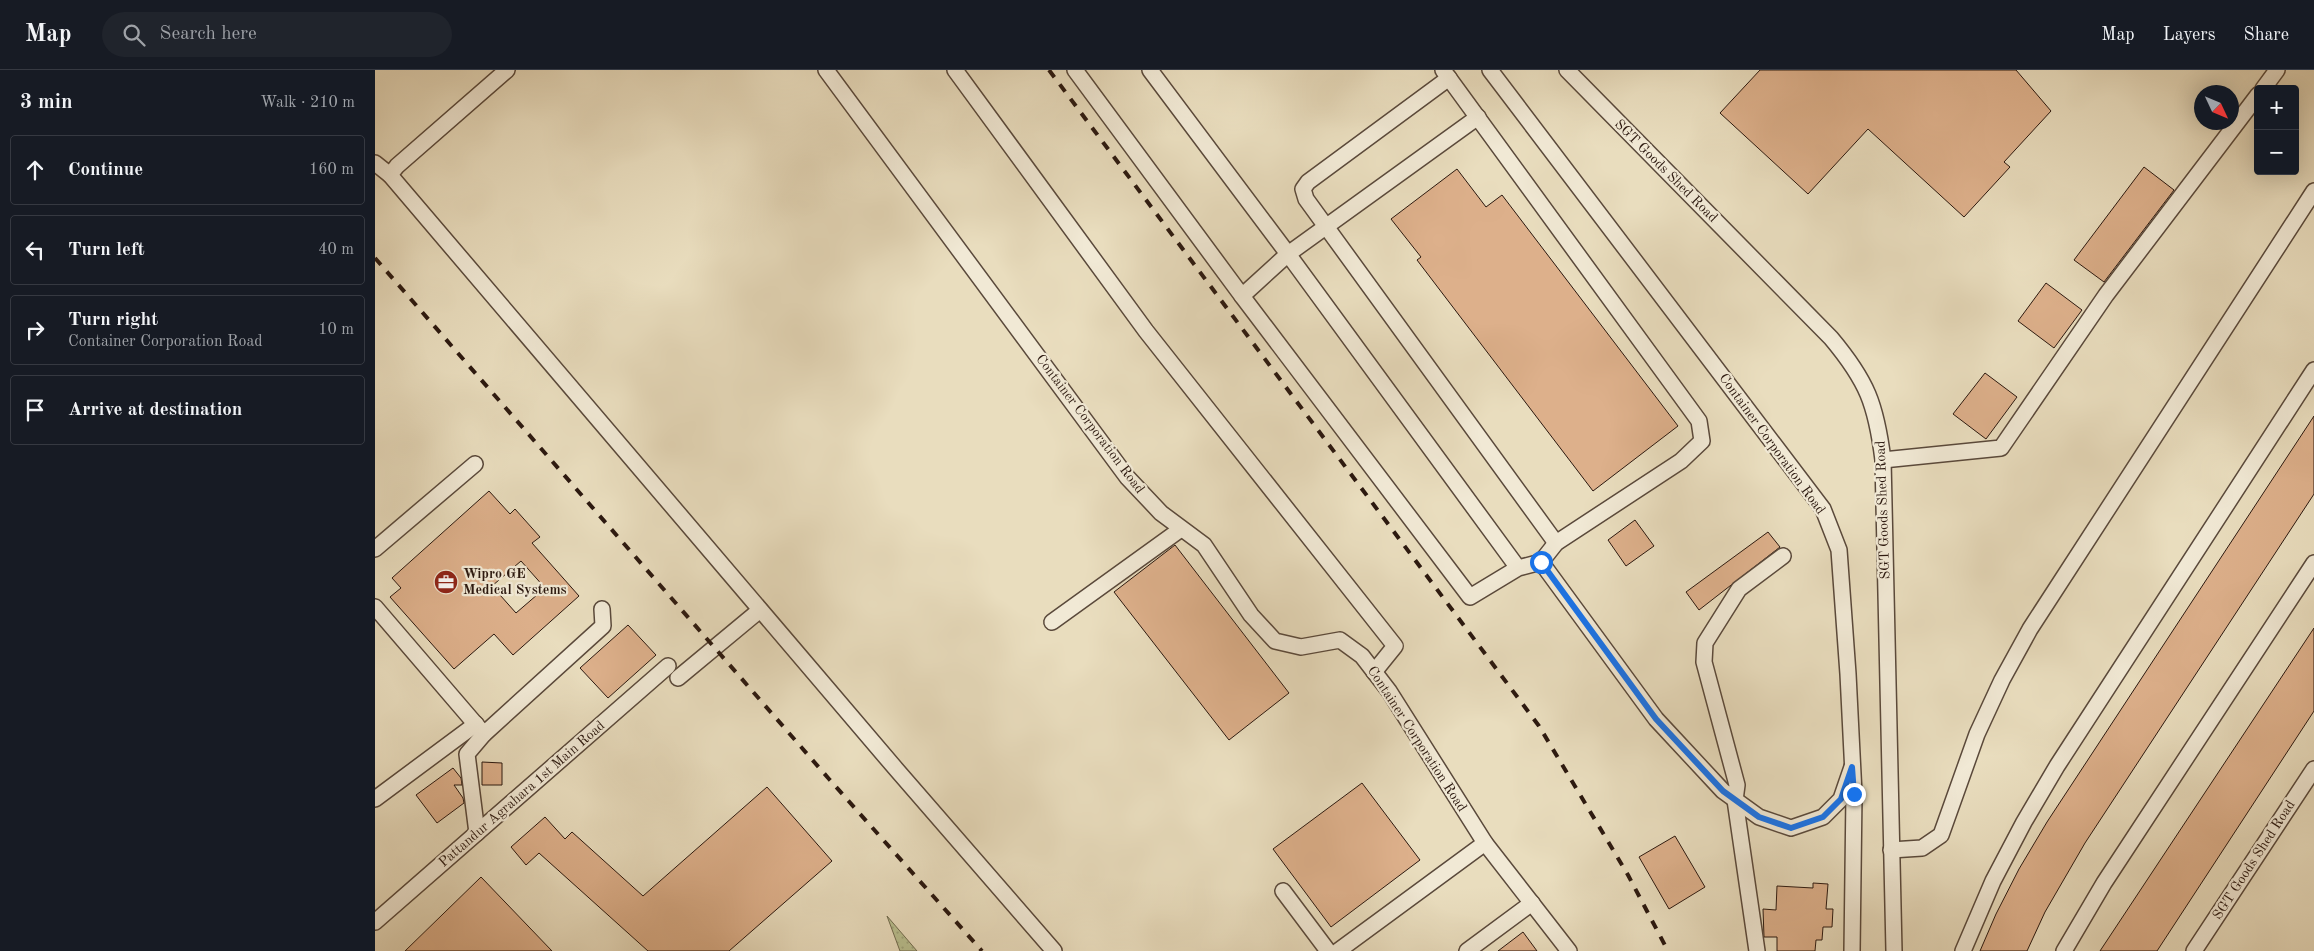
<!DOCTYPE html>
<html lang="en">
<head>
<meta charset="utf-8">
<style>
  :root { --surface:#171b24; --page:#20242c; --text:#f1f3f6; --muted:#9ea1a6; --line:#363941 }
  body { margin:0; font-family:"Old Standard TT",serif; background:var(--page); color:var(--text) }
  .controls { position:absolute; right:15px; top:15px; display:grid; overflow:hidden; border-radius:5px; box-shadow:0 5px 20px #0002 }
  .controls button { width:45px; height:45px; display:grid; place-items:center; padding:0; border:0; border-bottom:1px solid var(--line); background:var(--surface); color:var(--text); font:25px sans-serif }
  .compass { position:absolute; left:1819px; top:15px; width:45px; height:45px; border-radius:50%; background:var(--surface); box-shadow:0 5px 20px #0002; rotate:134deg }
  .stop { position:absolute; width:15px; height:15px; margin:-11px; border:4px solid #1a73e8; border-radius:50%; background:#fff }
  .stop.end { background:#1a73e8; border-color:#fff; box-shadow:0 1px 5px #0008 }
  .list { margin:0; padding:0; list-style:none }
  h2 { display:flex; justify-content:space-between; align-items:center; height:65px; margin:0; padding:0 20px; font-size:21px }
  h2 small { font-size:16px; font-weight:400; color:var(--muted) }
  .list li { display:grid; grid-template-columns:32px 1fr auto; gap:15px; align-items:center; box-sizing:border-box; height:70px; margin:0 10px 10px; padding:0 10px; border:1px solid var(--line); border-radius:5px }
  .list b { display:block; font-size:19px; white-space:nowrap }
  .list p { margin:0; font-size:16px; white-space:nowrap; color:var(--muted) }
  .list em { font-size:16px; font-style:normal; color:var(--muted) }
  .icon { flex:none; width:28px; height:28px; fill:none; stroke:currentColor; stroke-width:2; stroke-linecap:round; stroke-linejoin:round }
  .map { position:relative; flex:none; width:1939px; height:881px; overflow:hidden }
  header { display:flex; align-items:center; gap:30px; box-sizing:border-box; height:70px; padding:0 25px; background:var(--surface); border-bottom:1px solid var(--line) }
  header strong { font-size:24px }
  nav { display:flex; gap:28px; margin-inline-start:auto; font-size:18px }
  .search { width:350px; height:45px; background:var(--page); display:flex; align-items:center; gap:12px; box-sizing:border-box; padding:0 18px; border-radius:28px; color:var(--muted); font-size:19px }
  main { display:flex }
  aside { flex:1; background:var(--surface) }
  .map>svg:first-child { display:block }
  .grass { fill:url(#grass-dots); stroke:#726c50 }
  .building { fill:#ddb08b; stroke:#2b180f; fill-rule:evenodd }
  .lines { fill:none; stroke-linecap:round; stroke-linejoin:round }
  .minor-casing { stroke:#5a493b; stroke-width:18 }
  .minor { stroke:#f1e9d5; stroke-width:15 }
  .rail { stroke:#2b180f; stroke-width:4; stroke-dasharray:9 9; stroke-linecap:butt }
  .route { stroke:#1a73e8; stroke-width:6 }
  .labels { text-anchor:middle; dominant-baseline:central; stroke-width:4.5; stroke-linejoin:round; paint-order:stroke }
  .street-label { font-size:14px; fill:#2b180f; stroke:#f1e9d5 }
  .poi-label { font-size:14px; font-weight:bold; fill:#2b180f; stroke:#f1e9d5; text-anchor:start }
</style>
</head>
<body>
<header>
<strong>Map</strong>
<div class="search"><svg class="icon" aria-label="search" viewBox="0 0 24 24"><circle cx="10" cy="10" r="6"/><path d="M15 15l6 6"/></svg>Search here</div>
<nav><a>Map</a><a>Layers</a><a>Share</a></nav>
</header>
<main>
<aside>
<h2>3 min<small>Walk · 210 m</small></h2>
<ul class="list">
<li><svg class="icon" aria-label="ahead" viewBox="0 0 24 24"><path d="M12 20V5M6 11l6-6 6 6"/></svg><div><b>Continue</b></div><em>160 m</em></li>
<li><svg class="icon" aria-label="left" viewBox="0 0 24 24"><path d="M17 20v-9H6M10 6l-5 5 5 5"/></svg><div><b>Turn left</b></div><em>40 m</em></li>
<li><svg class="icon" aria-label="right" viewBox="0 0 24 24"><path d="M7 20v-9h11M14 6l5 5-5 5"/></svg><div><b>Turn right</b><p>Container Corporation Road</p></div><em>10 m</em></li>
<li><svg class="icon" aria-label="arrive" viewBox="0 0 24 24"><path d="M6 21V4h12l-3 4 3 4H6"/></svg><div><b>Arrive at destination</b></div></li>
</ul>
</aside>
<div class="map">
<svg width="1939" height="881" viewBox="0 0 1939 881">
  <defs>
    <pattern id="grass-dots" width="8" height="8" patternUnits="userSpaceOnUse" patternTransform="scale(1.25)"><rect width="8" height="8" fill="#b9c090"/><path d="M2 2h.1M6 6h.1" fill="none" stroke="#9fa47b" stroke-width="1.8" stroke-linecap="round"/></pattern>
  </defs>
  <rect width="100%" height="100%" fill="#e9ddbe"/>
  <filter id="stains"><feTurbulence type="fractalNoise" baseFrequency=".004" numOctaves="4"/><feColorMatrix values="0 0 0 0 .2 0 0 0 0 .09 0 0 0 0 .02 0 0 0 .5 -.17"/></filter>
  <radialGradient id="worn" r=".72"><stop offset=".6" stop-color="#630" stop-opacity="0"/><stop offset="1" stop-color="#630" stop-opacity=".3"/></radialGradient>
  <!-- grass -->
  <polygon class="grass" points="512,846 542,881 525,881"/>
  <!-- building -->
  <g class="building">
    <polygon points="1385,0 1641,0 1676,41 1629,92 1635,97 1589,147 1493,59 1433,124 1345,43"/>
    <polygon points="1769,97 1799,120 1729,212 1699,190"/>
    <polygon points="1082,99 1111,137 1127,125 1303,356 1218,421 1042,190 1046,187 1016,149"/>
    <polygon points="1671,213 1707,240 1679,278 1643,251"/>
    <polygon points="1610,303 1642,327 1611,369 1578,344"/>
    <polygon points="1939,346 1939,424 1710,773 1670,842 1652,881 1605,881 1621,844 1644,799 1672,752"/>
    <path d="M114,421L135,444L140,439L165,467L157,473L204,526L138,585L119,564L79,599L15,527L26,518L17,508ZM146,491L170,518L141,543L117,516Z"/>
    <polygon points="1260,450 1279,476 1251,496 1233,470"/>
    <polygon points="1393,462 1405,477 1324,540 1311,522"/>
    <polygon points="800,475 914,623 854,670 739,522"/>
    <polygon points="253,555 281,585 233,628 205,598"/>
    <polygon points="1939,558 1939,641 1782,881 1725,881"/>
    <polygon points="107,692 127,693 127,715 107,715"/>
    <polygon points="78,698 86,708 87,715 79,715 88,728 89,733 62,753 41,725"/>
    <polygon points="987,713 1045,790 956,857 898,779"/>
    <polygon points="392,717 457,791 354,881 273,881 164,783 151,795 136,777 170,747 190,769 197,762 268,826"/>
    <polygon points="1300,766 1330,817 1294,839 1264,787"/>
    <polygon points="106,807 177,881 30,881"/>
    <polygon points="1438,813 1453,814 1451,839 1458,839 1457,857 1448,857 1447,870 1441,870 1440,881 1402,881 1402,867 1389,867 1388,839 1401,840 1402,816 1438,818"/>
    <polygon points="1148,862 1162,881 1123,881"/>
  </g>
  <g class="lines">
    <!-- minor casing -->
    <g class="minor-casing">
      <g id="minor">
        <polyline points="132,0 22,96 15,105 521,699 679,881"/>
        <polyline points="451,0 752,407 786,443 829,475 876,545 900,571 926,577 965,570 987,586 1014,621 1110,773 1194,881"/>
        <polyline points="580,0 771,261 1020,576 999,602"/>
        <polyline points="700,0 867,226"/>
        <polyline points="775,0 913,184 1103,47"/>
        <polyline points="1068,0 1324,351 1327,371 1306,391 1181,473 1166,492 1281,649 1348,721 1384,747 1416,758 1448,747 1466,729 1477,697"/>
        <polyline points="1115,0 1448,439 1464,480 1473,604 1479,724 1477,881"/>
        <path d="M1192,0L1456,268C1492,311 1501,334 1508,390L1519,881"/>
        <polyline points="1074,8 933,112 928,119 931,129 1181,473"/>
        <polyline points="1888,19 1902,0"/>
        <polyline points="0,93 15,105"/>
        <polyline points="1508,390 1626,378 1731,225 1883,25"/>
        <polyline points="0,479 100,394"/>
        <polyline points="1143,498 1095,527 867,226 913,184 1143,498 1166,492"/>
        <polyline points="0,537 109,664"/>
        <polyline points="677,552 806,459"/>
        <polyline points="303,608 385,540"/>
        <polyline points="0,729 101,654"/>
        <polyline points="102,763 92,684 109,664 228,556 227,539"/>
        <polyline points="1516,780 1547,778 1566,765 1602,664 1627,610 1655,559 1939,121"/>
        <polyline points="908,821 953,881"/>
        <polyline points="0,852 293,596"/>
        <polyline points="963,881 1110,773"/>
        <polyline points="1092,881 1157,833"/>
        <polyline points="1382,881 1360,730 1362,715 1329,592 1330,573 1364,519 1408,486"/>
        <polyline points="1588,881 1618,811 1649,752 1682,696 1939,300"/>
        <polyline points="1689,881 1729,813 1939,493"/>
        <polyline points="1819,881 1939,699"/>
      </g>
    </g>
    <!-- minor -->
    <use href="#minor" class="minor"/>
    <!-- rail -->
    <g class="rail">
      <polyline points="674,0 1164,656 1253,805 1293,881"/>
      <polyline points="0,188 454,709 607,881"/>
    </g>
  </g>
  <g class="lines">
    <!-- route -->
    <polyline class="route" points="1166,492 1281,649 1348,721 1384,747 1416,758 1448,747 1466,729 1477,697 1479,724"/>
  </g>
  <!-- icons -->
  <defs>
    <g id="office-disc" transform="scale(1.25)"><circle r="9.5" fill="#8f2418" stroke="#f1e9d5"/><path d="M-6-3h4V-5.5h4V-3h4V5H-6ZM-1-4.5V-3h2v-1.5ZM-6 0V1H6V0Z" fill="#fff"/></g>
  </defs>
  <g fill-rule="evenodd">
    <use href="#office-disc" x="71" y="512"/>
  </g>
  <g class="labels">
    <!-- street labels -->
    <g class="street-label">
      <text transform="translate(1291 101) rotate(45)">SGT Goods Shed Road</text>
      <text transform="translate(715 354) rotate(53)">Container Corporation Road</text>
      <text transform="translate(1397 374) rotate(54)">Container Corporation Road</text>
      <text transform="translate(1508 440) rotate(-92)">SGT Goods Shed Road</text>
      <text transform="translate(1042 669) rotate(57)">Container Corporation Road</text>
      <text transform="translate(147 724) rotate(-41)">Pattandur Agrahara 1st Main Road</text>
      <text transform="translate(1879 790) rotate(-57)">SGT Goods Shed Road</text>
    </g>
    <!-- poi labels -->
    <g class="poi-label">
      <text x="88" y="504">Wipro GE<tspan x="88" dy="16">Medical Systems</tspan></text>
    </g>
  </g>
  <rect width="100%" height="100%" filter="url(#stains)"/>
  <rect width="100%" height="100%" fill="url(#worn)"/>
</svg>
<div class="controls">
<button>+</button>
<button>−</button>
</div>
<svg class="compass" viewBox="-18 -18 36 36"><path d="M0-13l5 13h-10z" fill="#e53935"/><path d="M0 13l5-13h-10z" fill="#9ea1a6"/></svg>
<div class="stop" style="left:1166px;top:492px"></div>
<div class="stop end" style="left:1479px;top:724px"></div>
</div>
</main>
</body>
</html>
